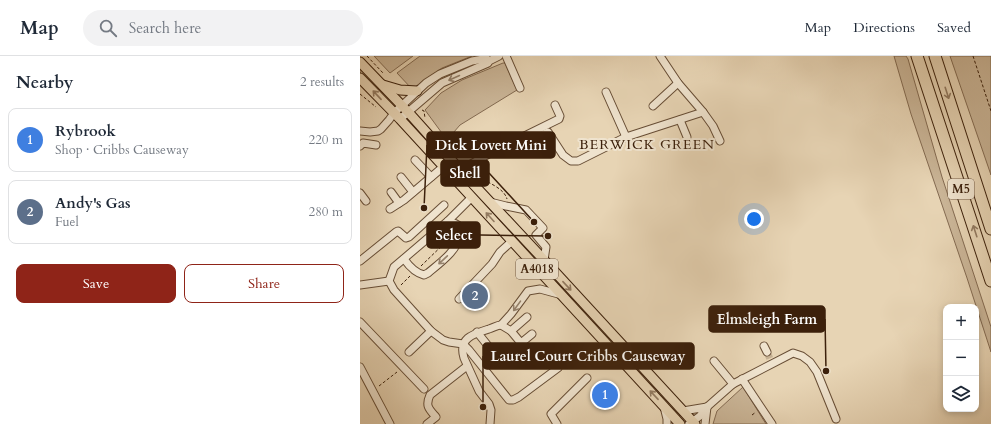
<!DOCTYPE html>
<html lang="en">
<head>
<meta charset="utf-8">
<style>
  :root { --surface:#fff; --page:#f2f2f3; --text:#1f2937; --muted:#747a83; --line:#e0e1e3; --accent:#8f2418 }
  body { margin:0; font-family:Cardo,serif; background:var(--page); color:var(--text) }
  .controls { position:absolute; right:12px; bottom:12px; display:grid; overflow:hidden; border-radius:8px; box-shadow:0 2px 6px #0003 }
  .controls button { width:36px; height:36px; display:grid; place-items:center; padding:0; border:0; border-bottom:1px solid var(--line); background:var(--surface); color:var(--text); font:20px sans-serif }
  .you { position:absolute; left:394px; top:163px; width:14px; height:14px; margin:-10px; border:3px solid #fff; border-radius:50%; background:#1a73e8; box-shadow:0 0 0 6px #1a73e833 }
  .badge { display:grid; place-items:center; width:26px; height:26px; border-radius:50%; background:var(--accent); color:#fff; font-size:13px; font-weight:700 }
  .pin { position:absolute; translate:-50% -50%; border:2px solid #fff; box-shadow:0 1px 4px #0006 }
  .list { margin:0; padding:0; list-style:none }
  h2 { display:flex; justify-content:space-between; align-items:center; height:52px; margin:0; padding:0 16px; font-size:17px }
  h2 small { font-size:13px; font-weight:400; color:var(--muted) }
  .list li { display:grid; grid-template-columns:26px 1fr auto; gap:12px; align-items:center; box-sizing:border-box; height:64px; margin:0 8px 8px; padding:0 8px; border:1px solid var(--line); border-radius:8px }
  .list b { display:block; font-size:15px; white-space:nowrap }
  .list p { margin:0; font-size:13px; white-space:nowrap; color:var(--muted) }
  .list em { font-size:13px; font-style:normal; color:var(--muted) }
  .actions { display:flex; gap:8px; padding:12px 16px }
  .actions a { flex:1; padding:9px 0; border:1px solid var(--accent); border-radius:8px; text-align:center; font-size:14px; color:var(--accent) }
  .actions .main { background:var(--accent); color:#fff }
  .icon { flex:none; width:22px; height:22px; fill:none; stroke:currentColor; stroke-width:2; stroke-linecap:round; stroke-linejoin:round }
  .map { position:relative; flex:none; width:631px; height:368px; overflow:hidden }
  header { display:flex; align-items:center; gap:24px; box-sizing:border-box; height:56px; padding:0 20px; background:var(--surface); border-bottom:1px solid var(--line) }
  header strong { font-size:19px }
  nav { display:flex; gap:22px; margin-inline-start:auto; font-size:14px }
  .search { width:280px; height:36px; background:var(--page); display:flex; align-items:center; gap:10px; box-sizing:border-box; padding:0 14px; border-radius:22px; color:var(--muted); font-size:15px }
  main { display:flex }
  aside { flex:1; background:var(--surface) }
  .map>svg:first-child { display:block }
  .green { fill:#cab597; stroke:#836a51 }
  .lines { fill:none; stroke-linecap:round; stroke-linejoin:round }
  .minor-tunnel { stroke:#c5b092; stroke-width:7; stroke-dasharray:7 3.5; stroke-linecap:butt }
  .minor-casing { stroke:#674d35; stroke-width:9 }
  .major-casing { stroke:#3c200b; stroke-width:11 }
  .highway-casing { stroke:#3c200b; stroke-width:13 }
  .path { stroke:#3c200b; stroke-width:1; stroke-dasharray:3 2; stroke-linecap:butt }
  .minor { stroke:#efe3ce; stroke-width:7 }
  .major { stroke:#e7d4b4; stroke-width:9 }
  .highway { stroke:#e7d4b4; stroke-width:11 }
  .oneway { stroke:#96826c }
  .oneway2 { stroke:#927a60 }
  .labels { text-anchor:middle; dominant-baseline:central; stroke-width:4; stroke-linejoin:round; paint-order:stroke }
  .shield { fill:#efe3ce; stroke:#725a46; stroke-width:1 }
  .shield-label { font-size:12px; font-weight:bold; fill:#3c200b }
  .neighbourhood-label { font-size:14px; letter-spacing:1px; fill:#3c200b; stroke:#efe3ce }
  .leader { fill:none; stroke:#3c200b; stroke-width:1.5 }
  .callout-dot { fill:#3c200b; stroke:#efe3ce; stroke-width:1.5 }
  .callout { fill:#3c200b; stroke:#3c200b; stroke-width:1.5 }
  .callout-label { font-size:14px; text-anchor:middle; font-weight:bold; fill:#fff }
</style>
</head>
<body>
<header>
<strong>Map</strong>
<div class="search"><svg class="icon" aria-label="search" viewBox="0 0 24 24"><circle cx="10" cy="10" r="6"/><path d="M15 15l6 6"/></svg>Search here</div>
<nav><a>Map</a><a>Directions</a><a>Saved</a></nav>
</header>
<main>
<aside>
<h2>Nearby<small>2 results</small></h2>
<ul class="list">
<li><span class="badge" style="background:#3f7fe0">1</span><div><b>Rybrook</b><p>Shop · Cribbs Causeway</p></div><em>220 m</em></li>
<li><span class="badge" style="background:#5c6f8a">2</span><div><b>Andy's Gas</b><p>Fuel</p></div><em>280 m</em></li>
</ul>
<div class="actions"><a class="main">Save</a><a>Share</a></div>
</aside>
<div class="map">
<svg width="631" height="368" viewBox="0 0 631 368">
  <rect width="100%" height="100%" fill="#e7d4b4"/>
  <filter id="stains"><feTurbulence type="fractalNoise" baseFrequency=".005" numOctaves="4"/><feColorMatrix values="0 0 0 0 .2 0 0 0 0 .09 0 0 0 0 .02 0 0 0 .5 -.17"/></filter>
  <radialGradient id="worn" r=".72"><stop offset=".6" stop-color="#630" stop-opacity="0"/><stop offset="1" stop-color="#630" stop-opacity=".3"/></radialGradient>
  <!-- green -->
  <g class="green">
    <polygon points="14,0 53,0 30,17"/>
    <polygon points="60,0 112,0 82,12 52,33 37,17"/>
    <polygon points="534,0 546,0 548,3 582,121 631,271 631,296 607,222 551,58"/>
    <polygon points="590,0 631,0 631,119"/>
    <polygon points="143,7 145,7 157,34 100,69 87,84 65,54 81,37 102,24"/>
    <polygon points="0,11 320,359 318,361 0,16"/>
    <polygon points="383,331 406,368 353,368 357,355"/>
  </g>
  <g class="lines">
    <!-- minor-tunnel -->
    <polyline class="minor-tunnel" points="407,296 410,303"/>
    <!-- minor casing -->
    <g class="minor-casing">
      <g id="minor">
        <polyline points="146,0 160,32"/>
        <polyline points="300,0 318,27 343,56 353,70 360,85"/>
        <polyline points="246,36 266,81"/>
        <polyline points="293,50 318,27"/>
        <polyline points="40,63 82,27 128,7 129,5 139,0"/>
        <polyline points="320,64 327,81"/>
        <polyline points="0,75 10,76 18,75 21,73 29,64 34,57 66,27 80,18 112,5 123,3 127,3 129,5"/>
        <polyline points="0,90 3,87 16,89"/>
        <polyline points="154,93 188,76 203,99 211,105 218,105 266,81 343,56"/>
        <polyline points="55,104 71,121"/>
        <polyline points="101,115 106,111 132,96 199,63 200,60 195,49"/>
        <polyline points="41,121 53,136"/>
        <polyline points="31,136 39,147"/>
        <polyline points="0,137 6,145"/>
        <polyline points="112,141 88,165 34,211 29,225 34,234 71,275 83,284 89,286 103,288 109,294 149,344 153,344 159,341 198,312"/>
        <polyline points="130,146 146,150 166,154 183,172 176,179 186,191 184,204"/>
        <polyline points="30,153 44,144 83,111"/>
        <path d="M44,203C49,210 55,217 64,219L68,217C80,207 97,195 100,179C100,176 101,173 99,170C96,167 91,166 88,165"/>
        <polyline points="0,205 36,176 38,175 46,182 49,181 84,149"/>
        <polyline points="0,229 29,225"/>
        <polyline points="99,243 132,208 140,196 152,185"/>
        <polyline points="0,266 64,333"/>
        <polyline points="141,269 151,275 161,287 172,278"/>
        <polyline points="151,275 167,261"/>
        <polyline points="117,276 137,301"/>
        <polyline points="404,290 407,296"/>
        <polyline points="49,296 71,275"/>
        <polyline points="354,305 373,328"/>
        <polyline points="0,311 30,368"/>
        <polyline points="382,323 412,368"/>
        <polyline points="304,351 307,363 307,368"/>
        <polyline points="323,355 347,351"/>
        <path d="M67,368L76,361C69,353 65,350 70,339L107,310"/>
        <path d="M130,368L131,354L129,348L119,335L104,302C98,282 113,278 129,273C133,272 137,269 141,269L151,258L168,235L180,233L202,239"/>
        <polyline points="197,368 191,358 227,322"/>
        <polyline points="329,368 340,360 347,351 373,328 433,297 442,300 450,306 457,316 476,363"/>
        <polyline points="345,368 347,351"/>
      </g>
    </g>
    <!-- major casing -->
    <g class="major-casing">
      <g id="major">
        <polyline points="0,6 49,57 101,115 184,204 335,368"/>
        <polyline points="0,22 40,63 320,368"/>
        <polyline points="23,29 40,34 57,35"/>
      </g>
    </g>
    <!-- highway casing -->
    <g class="highway-casing">
      <g id="highway">
        <polyline points="557,0 631,225"/>
        <polyline points="575,0 631,173"/>
      </g>
    </g>
    <!-- path -->
    <g class="path">
      <polyline points="7,0 23,17"/>
      <polyline points="613,0 631,55"/>
      <polyline points="0,38 16,51"/>
      <polyline points="62,54 64,55 65,62"/>
      <path d="M119,121C128,127 144,132 147,143"/>
      <polyline points="61,210 92,180"/>
      <polyline points="41,229 50,220"/>
      <polyline points="19,330 37,316"/>
      <polyline points="392,359 396,356"/>
    </g>
    <!-- minor -->
    <use href="#minor" class="minor"/>
    <!-- major -->
    <use href="#major" class="major"/>
    <!-- highway -->
    <use href="#highway" class="highway"/>
  </g>
  <!-- one-way arrows -->
  <defs><path id="oneway-shaft" d="M-6 0H5M1.5-3L5.5 0L1.5 3" fill="none" stroke-width="1.6" stroke-linecap="round" stroke-linejoin="round"/></defs>
  <g class="oneway">
    <use href="#oneway-shaft" transform="translate(94 22) rotate(156)"/>
    <use href="#oneway-shaft" transform="translate(83 204) rotate(137)"/>
    <use href="#oneway-shaft" transform="translate(157 250) rotate(126)"/>
  </g>
  <g class="oneway2">
    <use href="#oneway-shaft" transform="translate(587 37) rotate(72)"/>
    <use href="#oneway-shaft" transform="translate(17 39) rotate(-133)"/>
    <use href="#oneway-shaft" transform="translate(130 161) rotate(-132)"/>
    <use href="#oneway-shaft" transform="translate(615 175) rotate(-108)"/>
    <use href="#oneway-shaft" transform="translate(207 230) rotate(47)"/>
    <use href="#oneway-shaft" transform="translate(294 339) rotate(-133)"/>
  </g>
  <g class="labels">
    <!-- shield labels -->
    <g class="shield">
      <rect x="588" y="123" width="26" height="20" rx="3"/>
      <rect x="156" y="203" width="42" height="20" rx="3"/>
    </g>
    <g class="shield-label">
      <text x="601" y="133">M5</text>
      <text x="177" y="213">A4018</text>
    </g>
    <!-- neighbourhood labels -->
    <g class="neighbourhood-label">
      <text x="287" y="88">BERWICK GREEN</text>
    </g>
  </g>
  <!-- callouts -->
  <path class="leader" d="M64 152L67 89M174 166L129 117M188 180L120 179M466 315L465 263M123 351L123 300"/>
  <g class="callout-dot">
    <circle cx="64" cy="152" r="4"/>
    <circle cx="174" cy="166" r="4"/>
    <circle cx="188" cy="180" r="4"/>
    <circle cx="466" cy="315" r="4"/>
    <circle cx="123" cy="351" r="4"/>
  </g>
  <g class="callout">
    <rect x="67" y="76" width="128" height="26" rx="4"/>
    <rect x="81" y="104" width="48" height="26" rx="4"/>
    <rect x="67" y="166" width="53" height="26" rx="4"/>
    <rect x="349" y="250" width="116" height="26" rx="4"/>
    <rect x="123" y="287" width="211" height="26" rx="4"/>
  </g>
  <g class="callout-label">
    <text x="131" y="94">Dick Lovett Mini</text>
    <text x="105" y="122">Shell</text>
    <text x="94" y="184">Select</text>
    <text x="407" y="268">Elmsleigh Farm</text>
    <text x="228" y="305">Laurel Court Cribbs Causeway</text>
  </g>
  <rect width="100%" height="100%" filter="url(#stains)"/>
  <rect width="100%" height="100%" fill="url(#worn)"/>
</svg>
<div class="controls">
<button>+</button>
<button>−</button>
<button><svg class="icon" aria-label="layers" viewBox="0 0 24 24"><path d="M12 4l9 5-9 5-9-5zM3 14l9 5 9-5"/></svg></button>
</div>
<div class="you"></div>
<div class="pin badge" style="left:245px;top:339px;background:#3f7fe0">1</div>
<div class="pin badge" style="left:115px;top:240px;background:#5c6f8a">2</div>
</div>
</main>
</body>
</html>
